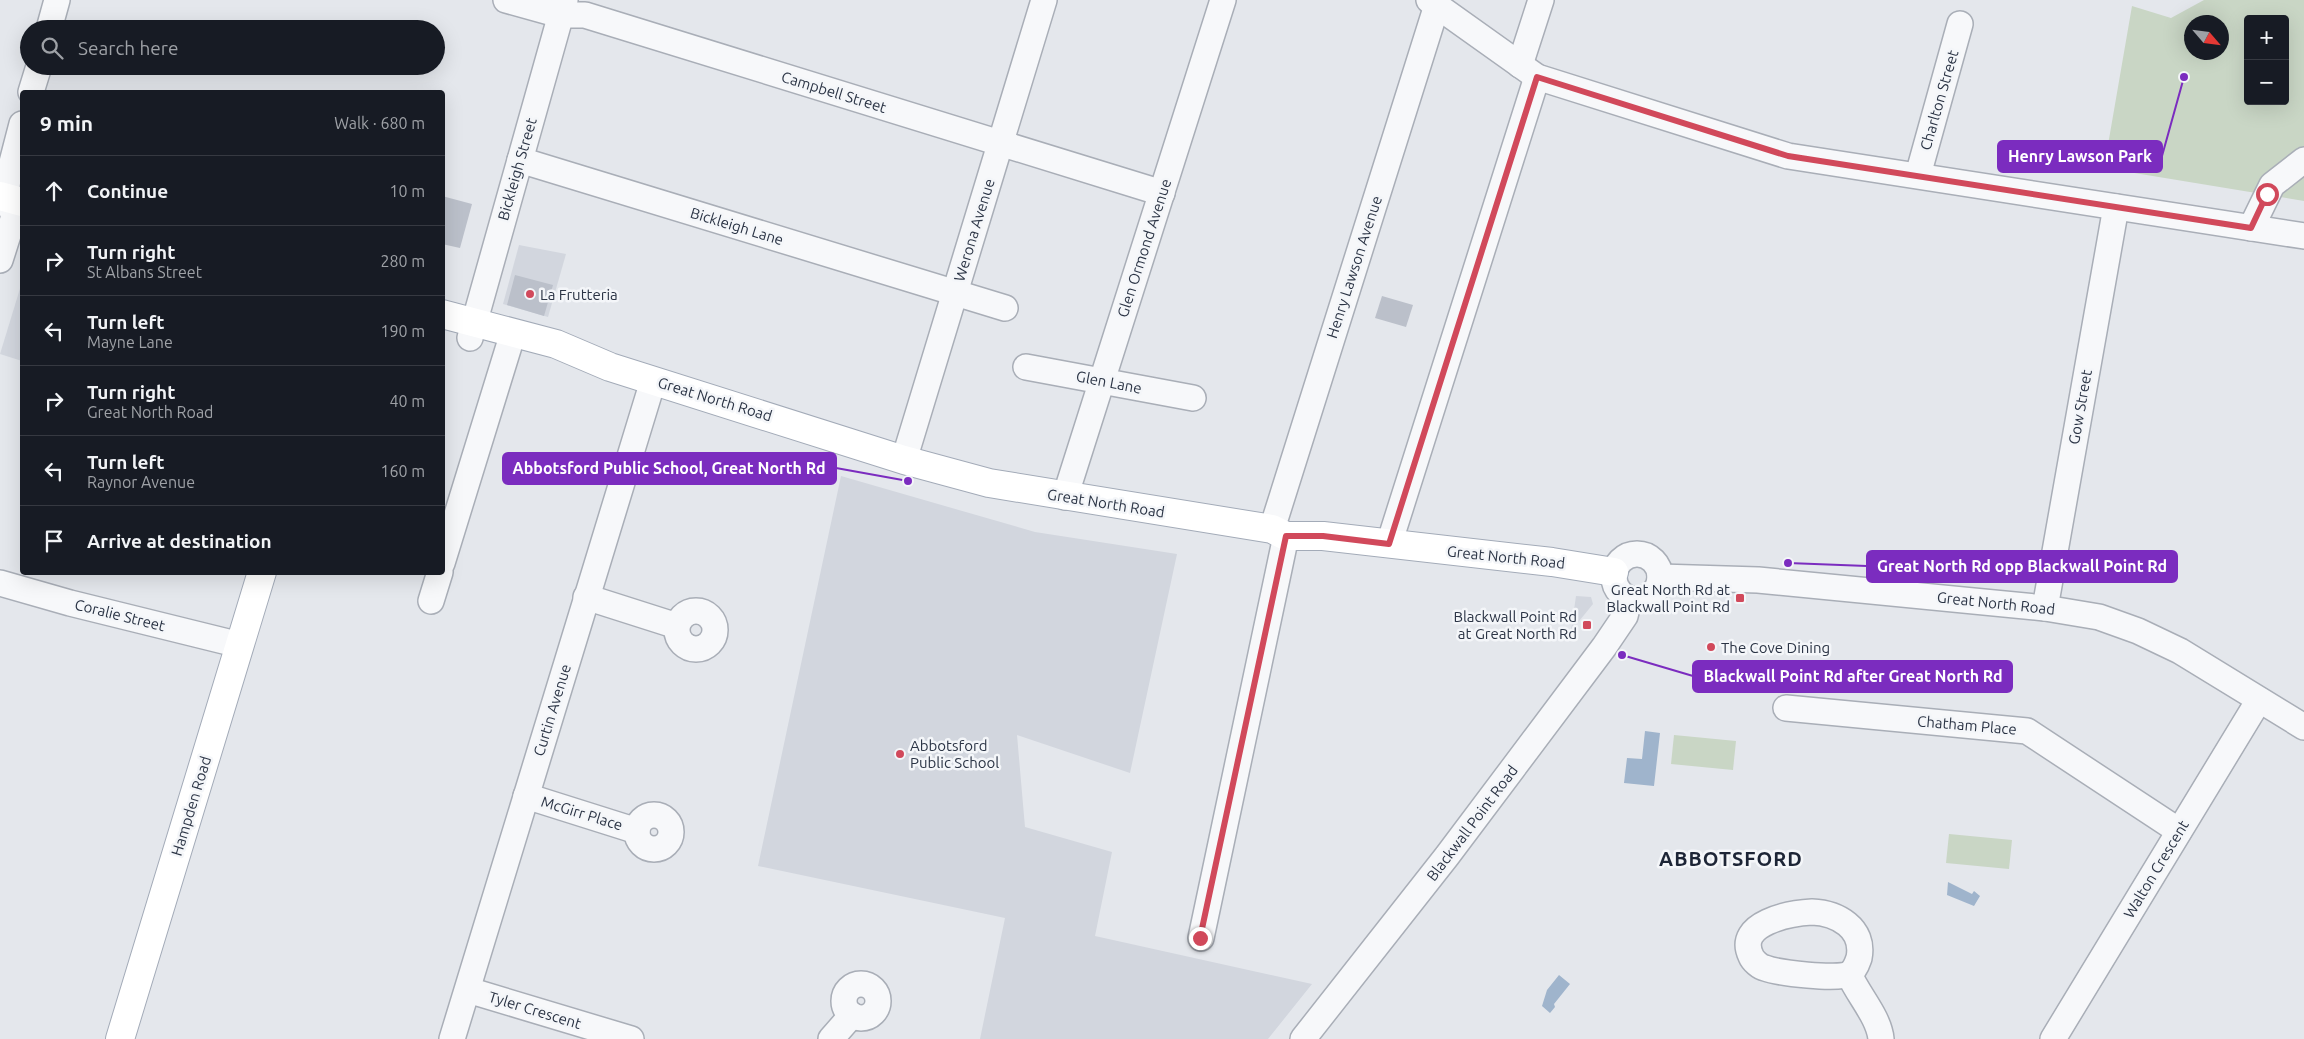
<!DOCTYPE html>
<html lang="en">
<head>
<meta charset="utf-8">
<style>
  :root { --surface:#171b24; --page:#242831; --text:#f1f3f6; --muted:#9ea1a6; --line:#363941 }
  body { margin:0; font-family:Ubuntu,sans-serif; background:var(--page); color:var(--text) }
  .controls { position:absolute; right:15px; top:15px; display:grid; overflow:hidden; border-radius:5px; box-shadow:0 5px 20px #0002 }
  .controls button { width:45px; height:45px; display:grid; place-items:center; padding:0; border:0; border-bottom:1px solid var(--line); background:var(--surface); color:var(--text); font:25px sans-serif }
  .compass { position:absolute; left:2184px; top:15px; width:45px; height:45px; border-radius:50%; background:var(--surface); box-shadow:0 5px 20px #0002; rotate:118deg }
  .stop { position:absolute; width:15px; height:15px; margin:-11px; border:4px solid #d1495b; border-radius:50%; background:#fff }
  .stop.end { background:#d1495b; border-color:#fff; box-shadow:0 1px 5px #0008 }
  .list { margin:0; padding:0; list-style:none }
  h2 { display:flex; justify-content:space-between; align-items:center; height:65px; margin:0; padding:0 20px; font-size:21px }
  h2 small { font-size:16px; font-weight:400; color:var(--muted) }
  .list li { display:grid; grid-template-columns:32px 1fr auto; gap:15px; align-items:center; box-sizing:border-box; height:70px; padding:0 20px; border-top:1px solid var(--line) }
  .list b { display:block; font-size:19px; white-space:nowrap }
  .list p { margin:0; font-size:16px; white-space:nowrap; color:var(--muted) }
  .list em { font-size:16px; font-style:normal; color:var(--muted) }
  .icon { flex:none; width:28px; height:28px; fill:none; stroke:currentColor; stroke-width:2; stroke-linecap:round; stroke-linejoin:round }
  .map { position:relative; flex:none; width:2304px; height:1039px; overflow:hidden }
  .search { position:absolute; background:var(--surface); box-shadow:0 5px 20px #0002; left:20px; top:20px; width:425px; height:55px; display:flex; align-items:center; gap:12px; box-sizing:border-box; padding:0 18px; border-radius:28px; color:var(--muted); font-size:19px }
  .panel { position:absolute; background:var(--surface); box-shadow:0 5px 20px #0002; left:20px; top:90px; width:425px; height:485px; border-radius:5px }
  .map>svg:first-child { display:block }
  .built { fill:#d2d6de }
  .green { fill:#c9d6c5; fill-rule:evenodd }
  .water { fill:#9fb4cc }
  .building { fill:#bbc0ca }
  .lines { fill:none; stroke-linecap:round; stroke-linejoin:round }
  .minor-casing { stroke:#a9aeb7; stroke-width:28 }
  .major-casing { stroke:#a3abb8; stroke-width:30 }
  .minor { stroke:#f7f8fa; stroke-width:25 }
  .major { stroke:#fff; stroke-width:28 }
  .route { stroke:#d1495b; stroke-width:6 }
  .poi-dot { fill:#d1495b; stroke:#f4f6f9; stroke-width:2 }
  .labels { text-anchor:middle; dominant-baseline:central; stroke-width:5; stroke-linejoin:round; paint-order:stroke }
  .street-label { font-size:15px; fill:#2b3445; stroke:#f4f6f9 }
  .poi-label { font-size:15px; fill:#2b3445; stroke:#f4f6f9; text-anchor:start }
  .district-label { font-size:20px; font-weight:bold; letter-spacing:1px; fill:#1d2536; stroke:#f4f6f9 }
  .leader { fill:none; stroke:#7b2cbf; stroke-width:2 }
  .callout-dot { fill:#7b2cbf; stroke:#f4f6f9; stroke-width:2 }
  .callout { fill:#7b2cbf; stroke:#7b2cbf; stroke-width:2 }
  .callout-label { font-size:16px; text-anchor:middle; font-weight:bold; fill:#fff }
</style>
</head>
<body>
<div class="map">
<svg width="2304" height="1039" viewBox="0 0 2304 1039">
  <rect width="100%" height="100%" fill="#e4e7ec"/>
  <!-- built -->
  <g class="built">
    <polygon points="519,245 566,254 548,317 503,304"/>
    <polygon points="22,282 22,361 0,354"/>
    <polygon points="841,476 1035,532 1177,554 1130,773 1017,735 1025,827 1112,852 1095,936 1312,984 1268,1039 980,1039 1005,918 758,866"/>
    <polygon points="1576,596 1591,597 1593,604 1571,631"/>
  </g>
  <!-- green -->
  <g class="green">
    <path d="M2204,0H2304V201L2104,168L2132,6L2171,18ZM2248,19H2285V101H2248ZM2192,22H2222V52H2192Z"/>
    <polygon points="1674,735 1736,741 1733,770 1671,764"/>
    <polygon points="1949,834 2012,840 2009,869 1946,863"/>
  </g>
  <!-- water -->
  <g class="water">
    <polygon points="1645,731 1660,733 1654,786 1624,783 1627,758 1642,759"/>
    <polygon points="1948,882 1972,894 1974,891 1980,896 1974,906 1947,895"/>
    <polygon points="1559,975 1570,984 1554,1004 1555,1007 1550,1013 1542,1006 1547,990"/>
  </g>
  <!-- building -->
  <g class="building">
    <polygon points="442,196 472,204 460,248 442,244"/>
    <polygon points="515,275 553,285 544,316 507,305"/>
    <polygon points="1382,296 1413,305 1406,327 1375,318"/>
  </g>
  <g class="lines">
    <!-- minor casing -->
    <g class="minor-casing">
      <g id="minor">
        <polyline points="506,0 560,15 585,15 1162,193"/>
        <polyline points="1429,0 1537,77 1788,156 2304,236"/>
        <polyline points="49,29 57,0"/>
        <polyline points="1520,65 1541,0"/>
        <polyline points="31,92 39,66"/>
        <polyline points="520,160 1005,308"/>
        <polyline points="1918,175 1960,24"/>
        <polyline points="2251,228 2272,185 2304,160"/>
        <polyline points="0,260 14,216 6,197 8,178 22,124"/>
        <polyline points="470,338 565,0"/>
        <polyline points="1026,367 1193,398"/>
        <polyline points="904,460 1044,0"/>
        <polyline points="1065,497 1223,0"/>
        <polyline points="1272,529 1437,5"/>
        <polyline points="1389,544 1537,77"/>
        <circle cx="1637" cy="577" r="23"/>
        <polyline points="442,563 513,333"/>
        <polyline points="1660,577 1758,580 2045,608 2099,617 2138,631 2180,651 2304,727"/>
        <polyline points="0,583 70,603 240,645"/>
        <polyline points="586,597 677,626"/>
        <polyline points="431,601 440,572"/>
        <polyline points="2045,608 2116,207"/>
        <circle cx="696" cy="630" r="19"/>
        <polyline points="1786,708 2027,731 2179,831"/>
        <polyline points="526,796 637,831"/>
        <circle cx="654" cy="832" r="17"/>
        <path d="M1812,912C1837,913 1865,928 1859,958C1857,964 1854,971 1849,974C1838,980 1778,973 1765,968C1760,967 1753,961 1751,956C1735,923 1791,913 1812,912Z"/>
        <polyline points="1201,938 1286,536"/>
        <path d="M1849,974C1858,995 1879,1017 1881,1039"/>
        <circle cx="861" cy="1001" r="17"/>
        <polyline points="468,990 631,1039"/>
        <polyline points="452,1039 653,381"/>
        <polyline points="831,1039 852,1015"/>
        <polyline points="1303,1039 1447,856 1604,647 1625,616 1629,600"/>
        <polyline points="2053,1039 2259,700"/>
      </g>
    </g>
    <!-- major casing -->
    <g class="major-casing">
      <g id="major">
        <polyline points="0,196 22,202"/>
        <polyline points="442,314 556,344 610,367 904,460 989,483 1272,529 1286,536 1323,536 1552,562 1614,572"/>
        <polyline points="120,1039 262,572"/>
      </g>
    </g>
    <!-- minor -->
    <use href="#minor" class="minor"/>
    <!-- major -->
    <use href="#major" class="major"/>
  </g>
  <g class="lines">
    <!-- route -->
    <polyline class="route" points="1200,938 1286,536 1323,536 1389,544 1537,77 1788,156 2251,228 2267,194"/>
  </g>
  <!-- markers -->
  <g class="poi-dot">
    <circle cx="530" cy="294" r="5"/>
    <rect x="1735" y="593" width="10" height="10" rx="2.5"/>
    <rect x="1582" y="620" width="10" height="10" rx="2.5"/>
    <circle cx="1711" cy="647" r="5"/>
    <circle cx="900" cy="754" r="5"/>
  </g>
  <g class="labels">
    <!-- street labels -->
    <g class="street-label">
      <text transform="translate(834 92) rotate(17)">Campbell Street</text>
      <text transform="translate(1939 100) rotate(-74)">Charlton Street</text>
      <text transform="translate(517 169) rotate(-74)">Bickleigh Street</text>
      <text transform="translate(737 226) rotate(17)">Bickleigh Lane</text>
      <text transform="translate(974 230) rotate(-73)">Werona Avenue</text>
      <text transform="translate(1144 248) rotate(-72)">Glen Ormond Avenue</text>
      <text transform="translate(1354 267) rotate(-72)">Henry Lawson Avenue</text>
      <text transform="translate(1109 382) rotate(11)">Glen Lane</text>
      <text transform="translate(715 399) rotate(17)">Great North Road</text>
      <text transform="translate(2080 407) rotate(-80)">Gow Street</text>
      <text transform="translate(1106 503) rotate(9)">Great North Road</text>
      <text transform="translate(1506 557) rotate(6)">Great North Road</text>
      <text transform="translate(1996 603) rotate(6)">Great North Road</text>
      <text transform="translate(120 615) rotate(14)">Coralie Street</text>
      <text transform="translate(552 710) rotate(-73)">Curtin Avenue</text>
      <text transform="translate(1967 725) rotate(5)">Chatham Place</text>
      <text transform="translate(191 806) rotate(-73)">Hampden Road</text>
      <text transform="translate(582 813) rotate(17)">McGirr Place</text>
      <text transform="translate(1472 823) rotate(-53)">Blackwall Point Road</text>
      <text transform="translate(2156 869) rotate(-59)">Walton Crescent</text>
      <text transform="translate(535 1010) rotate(17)">Tyler Crescent</text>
    </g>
    <!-- poi labels -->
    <g class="poi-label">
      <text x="540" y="294">La Frutteria</text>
      <text x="1730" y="589" text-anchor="end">Great North Rd at<tspan x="1730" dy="17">Blackwall Point Rd</tspan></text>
      <text x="1577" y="616" text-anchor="end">Blackwall Point Rd<tspan x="1577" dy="17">at Great North Rd</tspan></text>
      <text x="1721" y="647">The Cove Dining</text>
      <text x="910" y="745">Abbotsford<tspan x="910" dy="17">Public School</tspan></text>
    </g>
    <!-- district labels -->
    <g class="district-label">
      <text x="1731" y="858">ABBOTSFORD</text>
    </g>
  </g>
  <!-- callouts -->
  <path class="leader" d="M2184 77L2162 156M908 481L836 468M1788 563L1867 566M1622 655L1693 676"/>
  <g class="callout-dot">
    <circle cx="2184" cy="77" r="5"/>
    <circle cx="908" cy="481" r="5"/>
    <circle cx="1788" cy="563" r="5"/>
    <circle cx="1622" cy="655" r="5"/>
  </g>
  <g class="callout">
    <rect x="1998" y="141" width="164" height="31" rx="5"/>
    <rect x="503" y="453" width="333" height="31" rx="5"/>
    <rect x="1867" y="551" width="310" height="31" rx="5"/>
    <rect x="1693" y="661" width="319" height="31" rx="5"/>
  </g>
  <g class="callout-label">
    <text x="2080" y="162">Henry Lawson Park</text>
    <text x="669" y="474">Abbotsford Public School, Great North Rd</text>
    <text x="2022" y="572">Great North Rd opp Blackwall Point Rd</text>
    <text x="1853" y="682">Blackwall Point Rd after Great North Rd</text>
  </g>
</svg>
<div class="controls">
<button>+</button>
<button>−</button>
</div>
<svg class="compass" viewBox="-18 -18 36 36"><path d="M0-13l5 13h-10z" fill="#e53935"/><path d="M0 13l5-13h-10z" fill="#9ea1a6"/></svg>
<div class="stop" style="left:2267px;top:194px"></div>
<div class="stop end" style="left:1200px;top:938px"></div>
<div class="search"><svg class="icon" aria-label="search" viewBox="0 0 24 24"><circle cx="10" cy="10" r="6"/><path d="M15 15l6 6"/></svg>Search here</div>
<section class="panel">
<h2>9 min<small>Walk · 680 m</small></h2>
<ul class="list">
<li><svg class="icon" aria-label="ahead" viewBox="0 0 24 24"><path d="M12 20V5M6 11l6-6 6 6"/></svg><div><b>Continue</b></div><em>10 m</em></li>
<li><svg class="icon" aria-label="right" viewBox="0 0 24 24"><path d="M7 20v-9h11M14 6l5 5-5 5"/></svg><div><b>Turn right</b><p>St Albans Street</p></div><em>280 m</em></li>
<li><svg class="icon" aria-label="left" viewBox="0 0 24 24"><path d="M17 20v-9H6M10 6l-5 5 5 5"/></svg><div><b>Turn left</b><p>Mayne Lane</p></div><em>190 m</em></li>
<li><svg class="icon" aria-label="right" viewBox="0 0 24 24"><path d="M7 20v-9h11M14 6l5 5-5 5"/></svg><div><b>Turn right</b><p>Great North Road</p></div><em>40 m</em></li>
<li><svg class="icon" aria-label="left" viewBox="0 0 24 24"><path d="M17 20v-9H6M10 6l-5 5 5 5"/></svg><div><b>Turn left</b><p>Raynor Avenue</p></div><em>160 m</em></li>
<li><svg class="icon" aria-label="arrive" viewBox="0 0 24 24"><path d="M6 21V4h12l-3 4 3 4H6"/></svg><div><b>Arrive at destination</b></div></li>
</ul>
</section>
</div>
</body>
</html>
